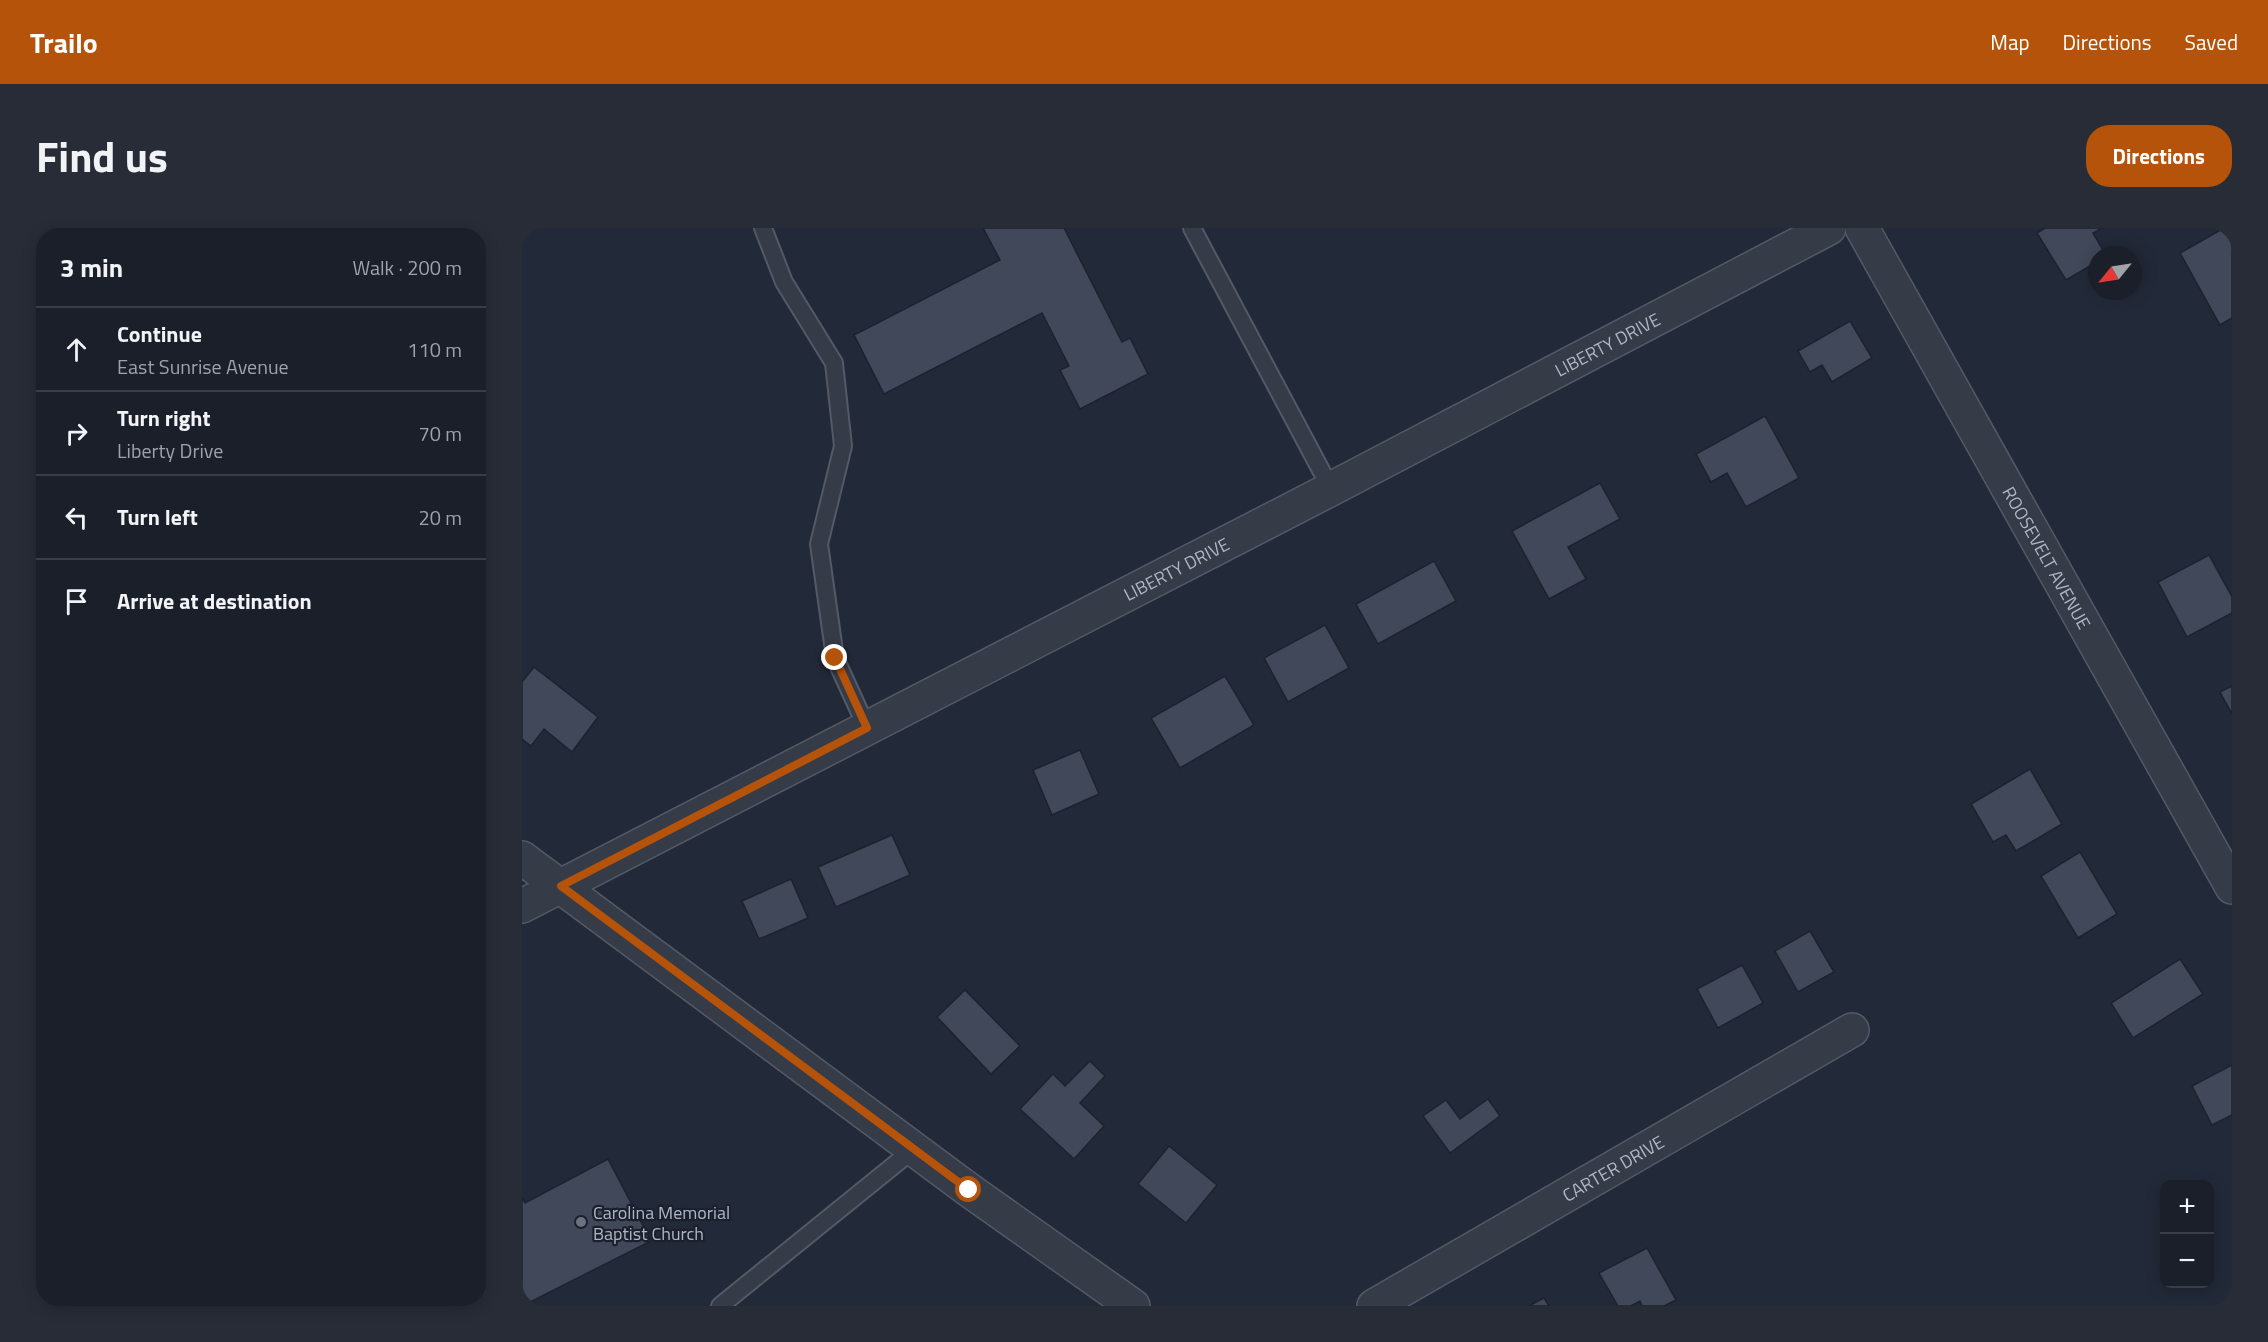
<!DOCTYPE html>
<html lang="en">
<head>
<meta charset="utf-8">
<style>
  :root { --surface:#1a1f2a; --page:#272c36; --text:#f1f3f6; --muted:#9fa2a8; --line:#383d47; --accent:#b45309 }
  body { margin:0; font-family:"Titillium Web",sans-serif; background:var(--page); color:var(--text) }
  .controls { position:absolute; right:18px; bottom:18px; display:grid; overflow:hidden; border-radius:12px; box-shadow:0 3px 15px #0003 }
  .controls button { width:54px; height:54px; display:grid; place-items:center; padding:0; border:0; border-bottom:2px solid var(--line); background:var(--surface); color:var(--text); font:30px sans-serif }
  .compass { position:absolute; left:1566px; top:18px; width:54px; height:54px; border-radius:50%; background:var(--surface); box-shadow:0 3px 15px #0003; rotate:240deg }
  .stop { position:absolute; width:18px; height:18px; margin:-14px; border:4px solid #b45309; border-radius:50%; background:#fff }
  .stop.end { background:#b45309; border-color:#fff; box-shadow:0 2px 6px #0008 }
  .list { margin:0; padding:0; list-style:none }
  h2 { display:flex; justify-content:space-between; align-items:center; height:78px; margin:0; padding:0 24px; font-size:26px }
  h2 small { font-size:20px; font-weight:400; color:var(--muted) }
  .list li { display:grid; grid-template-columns:39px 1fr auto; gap:18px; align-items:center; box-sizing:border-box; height:84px; padding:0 24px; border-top:2px solid var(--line) }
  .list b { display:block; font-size:22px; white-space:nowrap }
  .list p { margin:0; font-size:20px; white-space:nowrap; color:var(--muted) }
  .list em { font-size:20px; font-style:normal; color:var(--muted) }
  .icon { flex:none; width:33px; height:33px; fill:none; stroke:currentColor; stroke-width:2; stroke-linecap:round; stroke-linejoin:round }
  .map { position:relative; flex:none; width:1710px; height:1078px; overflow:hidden; border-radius:24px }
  header { display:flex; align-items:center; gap:36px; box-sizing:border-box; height:84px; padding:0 30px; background:var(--accent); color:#fff }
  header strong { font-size:28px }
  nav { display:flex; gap:33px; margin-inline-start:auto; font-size:21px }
  .intro { display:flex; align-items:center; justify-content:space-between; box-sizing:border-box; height:144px; padding:0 36px }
  h1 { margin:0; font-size:42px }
  .button { padding:15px 27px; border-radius:24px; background:var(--accent); color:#fff; font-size:21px; font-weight:700 }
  main { display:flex; gap:36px; padding:0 36px }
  aside { flex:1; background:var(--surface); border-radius:24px; box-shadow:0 3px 15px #0003 }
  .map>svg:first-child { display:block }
  .building { fill:#414859; stroke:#1d222f; stroke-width:1.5 }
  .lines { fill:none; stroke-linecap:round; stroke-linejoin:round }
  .service-casing { stroke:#535966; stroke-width:20 }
  .minor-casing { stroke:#535966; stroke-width:36 }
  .tertiary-casing { stroke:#535966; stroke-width:36 }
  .service { stroke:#363b48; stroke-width:16 }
  .minor { stroke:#363b48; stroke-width:33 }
  .tertiary { stroke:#363b48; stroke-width:33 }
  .route { stroke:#b45309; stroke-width:8 }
  .worship-dot { fill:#6b7280; stroke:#1b202d; stroke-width:2 }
  .labels { text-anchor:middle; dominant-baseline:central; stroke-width:4.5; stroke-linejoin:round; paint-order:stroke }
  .street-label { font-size:18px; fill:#b0b6c4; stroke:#1b202d }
  .poi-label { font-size:18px; fill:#b0b6c4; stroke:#1b202d; text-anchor:start }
</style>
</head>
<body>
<header>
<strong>Trailo</strong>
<nav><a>Map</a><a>Directions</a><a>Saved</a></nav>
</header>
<div class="intro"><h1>Find us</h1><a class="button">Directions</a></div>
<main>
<aside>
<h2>3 min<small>Walk · 200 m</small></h2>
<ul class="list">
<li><svg class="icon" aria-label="ahead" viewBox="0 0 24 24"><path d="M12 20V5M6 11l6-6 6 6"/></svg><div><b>Continue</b><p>East Sunrise Avenue</p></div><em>110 m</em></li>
<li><svg class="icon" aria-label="right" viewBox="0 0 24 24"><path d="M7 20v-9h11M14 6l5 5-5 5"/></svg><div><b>Turn right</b><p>Liberty Drive</p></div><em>70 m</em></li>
<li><svg class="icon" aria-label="left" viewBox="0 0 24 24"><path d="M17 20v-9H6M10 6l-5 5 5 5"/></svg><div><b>Turn left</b></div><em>20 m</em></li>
<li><svg class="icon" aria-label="arrive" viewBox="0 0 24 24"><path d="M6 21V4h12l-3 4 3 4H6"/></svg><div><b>Arrive at destination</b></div></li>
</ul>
</aside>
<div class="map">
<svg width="1710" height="1078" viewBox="0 0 1710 1078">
  <rect width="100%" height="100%" fill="#222938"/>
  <!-- building -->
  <g class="building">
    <polygon points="461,0 542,0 600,114 608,110 626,146 558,181 538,142 547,138 520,85 362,166 332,107 478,32"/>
    <polygon points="1523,0 1580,0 1571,5 1584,27 1575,27 1575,34 1544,52 1515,5"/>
    <polygon points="1702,0 1705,0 1710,9 1710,90 1698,97 1658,25"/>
    <polygon points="1328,93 1350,130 1310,154 1300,137 1288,144 1276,123"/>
    <polygon points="1243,188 1277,250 1224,279 1205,245 1189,254 1174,226"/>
    <polygon points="1078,255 1098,291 1046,319 1064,351 1027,371 990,303"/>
    <polygon points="1687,327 1710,369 1710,385 1665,409 1636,354"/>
    <polygon points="912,333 934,373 856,416 834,376"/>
    <polygon points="803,397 827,440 766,474 742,430"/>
    <polygon points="12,439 76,489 50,524 22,501 9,518 0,511 0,454"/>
    <polygon points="703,448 732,497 658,540 629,490"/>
    <polygon points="1710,458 1710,486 1698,464"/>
    <polygon points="558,522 577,566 530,587 511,542"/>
    <polygon points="1508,541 1540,596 1494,623 1484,607 1471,614 1449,576"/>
    <polygon points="370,607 388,647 314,679 296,639"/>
    <polygon points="1558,624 1595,686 1556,710 1519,648"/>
    <polygon points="269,651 286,690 237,711 220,673"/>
    <polygon points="1288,703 1312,744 1276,764 1253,723"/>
    <polygon points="1658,731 1681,766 1611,810 1589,775"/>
    <polygon points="1220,737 1241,775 1196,800 1175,761"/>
    <polygon points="443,762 498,818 469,846 415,789"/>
    <polygon points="568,833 583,848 558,875 582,898 552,931 498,881 531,846 543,858"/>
    <polygon points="1710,837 1710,887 1690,897 1670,858"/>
    <polygon points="966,871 978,888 928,925 901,888 924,872 938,891"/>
    <polygon points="647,918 695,957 664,995 616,956"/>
    <polygon points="86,931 129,1013 0,1078 0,969 3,975"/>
    <polygon points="1125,1020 1154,1072 1142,1078 1120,1078 1118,1073 1109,1078 1096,1078 1077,1045"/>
    <polygon points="1022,1070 1027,1078 1007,1078"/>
  </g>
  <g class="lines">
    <!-- service casing -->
    <g class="service-casing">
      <g id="service">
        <polyline points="241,0 262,54 312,135 321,218 297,316 313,430 345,500"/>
        <polyline points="670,0 809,261"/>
        <polyline points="198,1078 392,921"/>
      </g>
    </g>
    <!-- minor casing -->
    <g class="minor-casing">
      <g id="minor">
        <path id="s1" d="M1340,0L1710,659"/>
        <polyline points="0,630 447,962 611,1078"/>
        <path id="s2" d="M852,1078L1330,802"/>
      </g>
    </g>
    <!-- tertiary casing -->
    <g class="tertiary-casing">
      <g id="tertiary">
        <path id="s3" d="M0,678L809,261L1307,0"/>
      </g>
    </g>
    <!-- service -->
    <use href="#service" class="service"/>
    <!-- minor -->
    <use href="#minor" class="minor"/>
    <!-- tertiary -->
    <use href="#tertiary" class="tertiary"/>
  </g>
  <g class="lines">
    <!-- route -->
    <polyline class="route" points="313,430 345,500 39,658 447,962"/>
  </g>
  <!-- markers -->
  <circle class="worship-dot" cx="59" cy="994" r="6"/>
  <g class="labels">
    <!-- street labels -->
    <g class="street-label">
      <text stroke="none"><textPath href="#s3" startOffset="1222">LIBERTY DRIVE</textPath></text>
      <text stroke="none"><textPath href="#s1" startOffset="378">ROOSEVELT AVENUE</textPath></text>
      <text stroke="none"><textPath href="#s3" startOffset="736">LIBERTY DRIVE</textPath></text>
      <text stroke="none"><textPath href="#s2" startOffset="276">CARTER DRIVE</textPath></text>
    </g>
    <!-- poi labels -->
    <g class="poi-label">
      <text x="71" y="984">Carolina Memorial<tspan x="71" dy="21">Baptist Church</tspan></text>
    </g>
  </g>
</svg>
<div class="controls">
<button>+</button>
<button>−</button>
</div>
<svg class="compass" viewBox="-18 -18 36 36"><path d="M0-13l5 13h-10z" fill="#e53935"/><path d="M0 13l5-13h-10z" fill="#9fa2a8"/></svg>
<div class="stop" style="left:447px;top:962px"></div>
<div class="stop end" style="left:313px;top:430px"></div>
</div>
</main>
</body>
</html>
